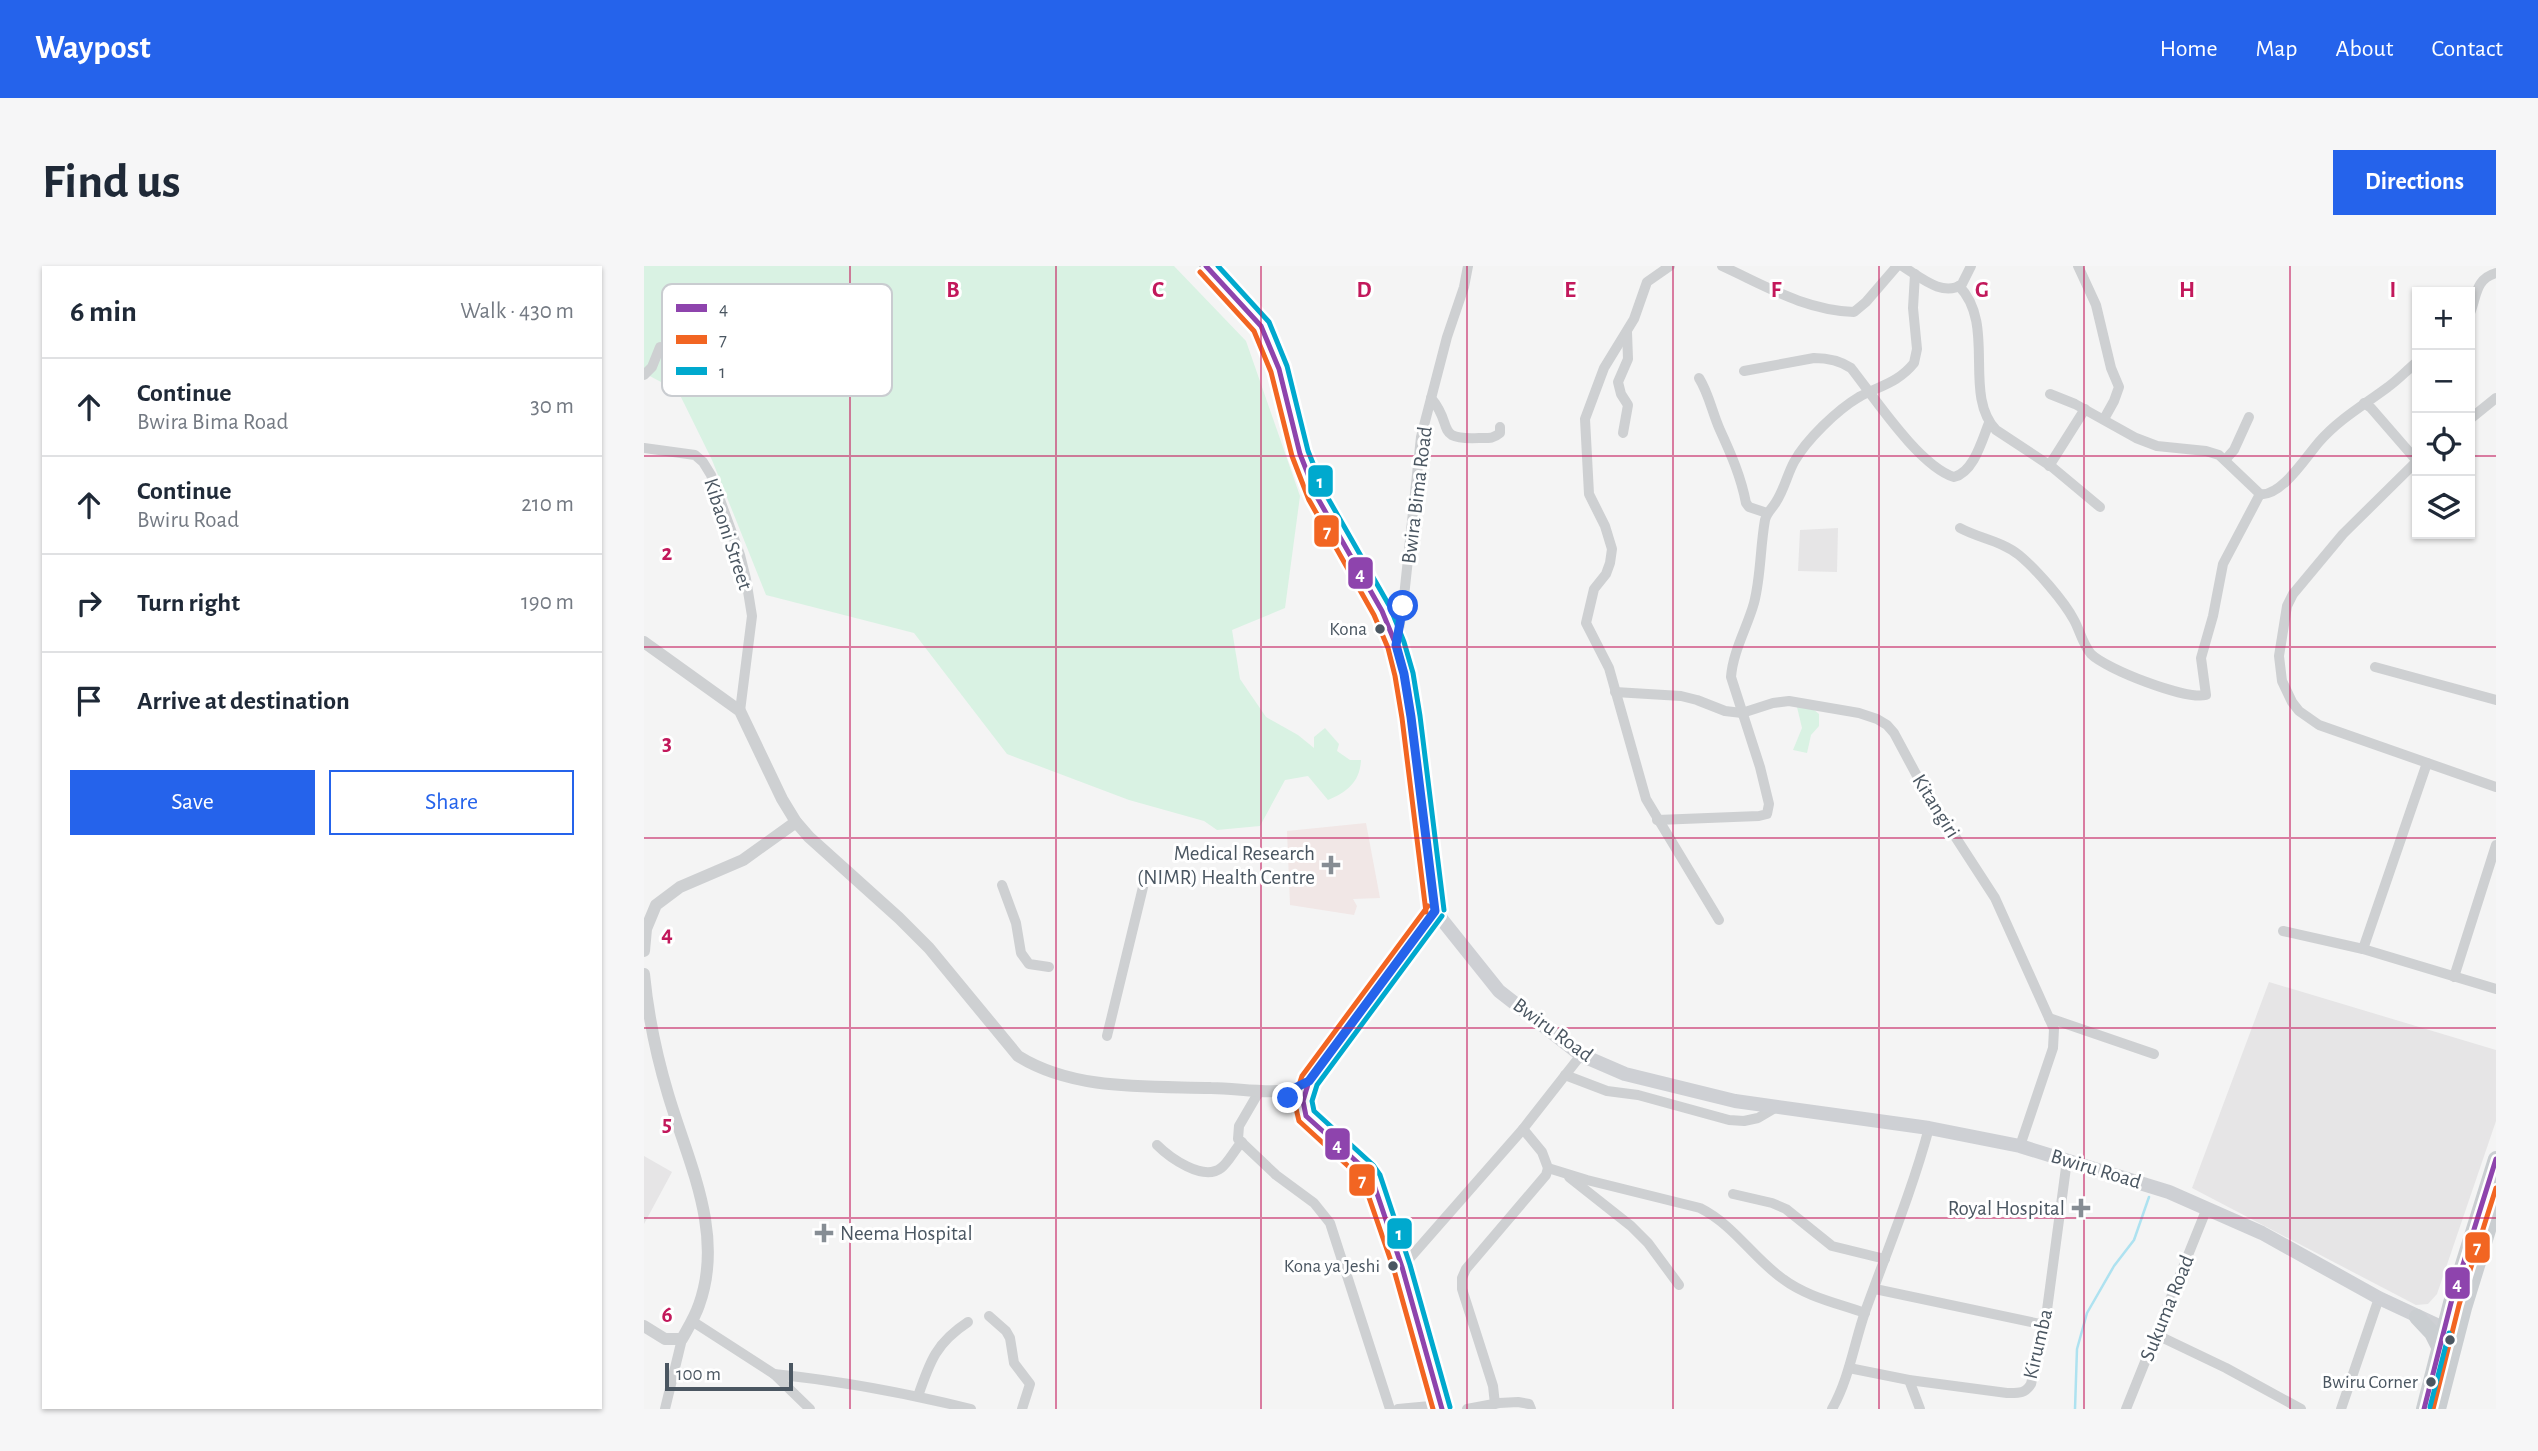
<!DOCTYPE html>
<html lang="en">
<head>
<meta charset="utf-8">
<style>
  :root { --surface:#fff; --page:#f6f6f7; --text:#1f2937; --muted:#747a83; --line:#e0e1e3; --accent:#2563eb }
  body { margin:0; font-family:"Alegreya Sans",sans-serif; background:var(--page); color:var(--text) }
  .controls { position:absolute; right:21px; top:21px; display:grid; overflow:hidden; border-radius:0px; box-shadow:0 2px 5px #0004 }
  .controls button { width:63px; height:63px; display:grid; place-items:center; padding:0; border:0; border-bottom:2px solid var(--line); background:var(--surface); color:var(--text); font:35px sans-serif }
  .scale { position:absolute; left:21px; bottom:18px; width:128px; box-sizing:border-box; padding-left:7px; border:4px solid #4a5661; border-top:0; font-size:19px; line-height:24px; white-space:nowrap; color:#4a5661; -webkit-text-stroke:5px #fff; paint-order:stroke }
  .stop { position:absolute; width:21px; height:21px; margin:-16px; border:5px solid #2563eb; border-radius:50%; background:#fff }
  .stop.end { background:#2563eb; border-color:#fff; box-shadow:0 2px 7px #0008 }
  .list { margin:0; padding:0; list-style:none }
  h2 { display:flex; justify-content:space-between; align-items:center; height:91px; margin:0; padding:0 28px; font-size:30px }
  h2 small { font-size:23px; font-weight:400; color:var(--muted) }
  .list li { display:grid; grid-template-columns:46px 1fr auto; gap:21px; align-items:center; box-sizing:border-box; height:98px; padding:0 28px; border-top:2px solid var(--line) }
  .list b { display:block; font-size:26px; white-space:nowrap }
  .list p { margin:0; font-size:23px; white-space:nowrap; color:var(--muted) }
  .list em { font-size:23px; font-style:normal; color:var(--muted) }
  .actions { display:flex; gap:14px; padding:21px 28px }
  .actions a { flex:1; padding:16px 0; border:2px solid var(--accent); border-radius:0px; text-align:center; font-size:24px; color:var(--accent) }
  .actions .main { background:var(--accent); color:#fff }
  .icon { flex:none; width:38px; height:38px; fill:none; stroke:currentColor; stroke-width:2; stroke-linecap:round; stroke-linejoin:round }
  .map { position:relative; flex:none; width:1852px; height:1143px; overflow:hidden; border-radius:0px }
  header { display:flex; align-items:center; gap:42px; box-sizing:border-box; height:98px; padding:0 35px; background:var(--accent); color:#fff }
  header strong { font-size:33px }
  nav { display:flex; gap:38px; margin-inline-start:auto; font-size:24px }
  .intro { display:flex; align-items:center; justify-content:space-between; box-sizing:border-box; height:168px; padding:0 42px }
  h1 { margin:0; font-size:49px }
  .button { padding:18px 32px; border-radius:0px; background:var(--accent); color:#fff; font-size:24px; font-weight:700 }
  main { display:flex; gap:42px; padding:0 42px }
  aside { flex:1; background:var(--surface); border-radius:0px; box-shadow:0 2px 5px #0004 }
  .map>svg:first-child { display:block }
  .education { fill:#e6e5e6 }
  .medical { fill:#f1e7e6 }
  .green { fill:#d9f2e3 }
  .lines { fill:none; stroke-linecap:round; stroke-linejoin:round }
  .stream { stroke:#aee2f0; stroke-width:2.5 }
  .minor { stroke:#ced0d2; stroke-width:10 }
  .tertiary { stroke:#ced0d2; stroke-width:12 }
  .secondary { stroke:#ced0d4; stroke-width:14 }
  .primary { stroke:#caced1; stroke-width:16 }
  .bus-1-casing { stroke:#fff; stroke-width:10 }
  .bus-2-casing { stroke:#fff; stroke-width:10 }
  .bus-3-casing { stroke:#fff; stroke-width:10 }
  .bus-1 { stroke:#8e44ad; stroke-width:5 }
  .bus-2 { stroke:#f26522; stroke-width:5 }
  .bus-3 { stroke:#00a9ce; stroke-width:5 }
  .route { stroke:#2563eb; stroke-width:9 }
  .grid { fill:none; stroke:#c2185b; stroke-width:2; stroke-opacity:0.55 }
  .bus-dot { fill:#4a5661; stroke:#fff; stroke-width:2.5 }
  .poi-dot { fill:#868d94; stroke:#fff; stroke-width:2.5 }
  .labels { text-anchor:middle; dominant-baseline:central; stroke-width:6; stroke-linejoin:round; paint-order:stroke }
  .bus-label { font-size:19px; fill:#4a5661; stroke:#fff; text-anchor:end }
  .street-label { font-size:21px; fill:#4a5661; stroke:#fff }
  .poi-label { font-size:21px; fill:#4a5661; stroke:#fff; text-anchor:end }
  .key { fill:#fff; stroke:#c9ccd0; stroke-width:2 }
  .key-label { font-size:19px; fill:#4a5661 }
  .grid-label { font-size:23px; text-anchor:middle; font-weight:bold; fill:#c2185b; stroke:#fff; stroke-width:6; stroke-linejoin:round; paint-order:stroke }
  .line-badge { stroke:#fff; stroke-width:2.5 }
  .badge-label { font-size:19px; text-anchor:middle; font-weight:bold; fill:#fff }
</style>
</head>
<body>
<header>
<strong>Waypost</strong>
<nav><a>Home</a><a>Map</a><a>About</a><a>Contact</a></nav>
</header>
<div class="intro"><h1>Find us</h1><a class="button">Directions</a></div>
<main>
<aside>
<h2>6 min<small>Walk · 430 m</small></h2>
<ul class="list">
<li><svg class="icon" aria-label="ahead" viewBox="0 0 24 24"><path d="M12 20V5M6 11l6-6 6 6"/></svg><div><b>Continue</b><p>Bwira Bima Road</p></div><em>30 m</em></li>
<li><svg class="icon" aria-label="ahead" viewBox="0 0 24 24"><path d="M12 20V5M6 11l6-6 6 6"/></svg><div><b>Continue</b><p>Bwiru Road</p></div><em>210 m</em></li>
<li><svg class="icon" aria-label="right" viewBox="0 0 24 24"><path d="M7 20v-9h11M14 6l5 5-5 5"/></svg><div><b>Turn right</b></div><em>190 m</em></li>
<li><svg class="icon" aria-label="arrive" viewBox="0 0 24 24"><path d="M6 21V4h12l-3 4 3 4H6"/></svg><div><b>Arrive at destination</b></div></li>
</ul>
<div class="actions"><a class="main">Save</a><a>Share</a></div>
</aside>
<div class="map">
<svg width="1852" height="1143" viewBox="0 0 1852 1143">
  <rect width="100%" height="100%" fill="#f4f4f4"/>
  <!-- education -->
  <g class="education">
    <polygon points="1194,262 1193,306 1154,305 1156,264"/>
    <polygon points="1625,716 1852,784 1852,855 1793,1028 1784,1038 1772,1039 1548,922"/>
    <polygon points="0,890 28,906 0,958"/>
  </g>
  <!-- medical -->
  <polygon class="medical" points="722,557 736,632 709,633 713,640 710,649 646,639 643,565"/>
  <!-- green -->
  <g class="green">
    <path d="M0,0H530L602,75L656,230L641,342L588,364L596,413L622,451L654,469L670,482V471L681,462L695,478L693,485L706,494H717C716,516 703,526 684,534L664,510L641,514L616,560L573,564L560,555L485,534L363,488L270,367L122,329L68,194L34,125L0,107Z"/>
    <polygon points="1153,441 1169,443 1175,448 1175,460 1167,469 1163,487 1149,484 1158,462"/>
  </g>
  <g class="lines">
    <!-- stream -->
    <polyline class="stream" points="1431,1143 1433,1083 1443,1047 1470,1000 1490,974 1505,931"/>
    <!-- minor -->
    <g class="minor">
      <polyline points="1026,0 1003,16 990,53 960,102 941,153 945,228 961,260 968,283 966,297 962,308 950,323 942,357 965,402 1002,533 1075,654"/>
      <path d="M1078,0C1122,20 1160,44 1210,46L1222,36L1253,0"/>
      <path d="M1258,0C1275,10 1299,32 1318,18L1327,0"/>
      <polyline points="1434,0 1452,39 1467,102 1475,121 1470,135 1460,153"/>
      <path d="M1315,20C1353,59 1318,128 1352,164L1408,201L1456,241"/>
      <path d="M1826,47C1833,30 1831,13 1852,7"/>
      <path d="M1100,105L1170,92C1184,92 1195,94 1207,102C1230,131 1275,200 1310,211C1330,206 1338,174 1345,157"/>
      <polyline points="0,109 8,101 16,81"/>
      <path d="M1055,112C1065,128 1068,146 1076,164C1087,188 1097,211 1102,237L1105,241L1123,247"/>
      <path d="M1406,128L1431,138L1492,172L1513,180L1562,185L1575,189L1616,228C1637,231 1662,191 1675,176C1695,153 1720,139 1744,121C1754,114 1763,104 1773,96"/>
      <path d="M787,132C811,160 789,174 835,172C844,172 849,173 856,167V161"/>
      <polyline points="1720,137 1727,142 1773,195"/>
      <polyline points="1826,153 1852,132"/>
      <polyline points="979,167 984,139 977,128 974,116 984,93 983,66"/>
      <polyline points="0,182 51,189 59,196 67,209 96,289 102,313 108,350 96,445"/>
      <polyline points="1581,194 1590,184 1605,151"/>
      <polyline points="1773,195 1699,268 1649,328 1643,340 1635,390 1638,415 1648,436 1655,445 1675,459 1852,521"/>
      <polyline points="1405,200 1441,143"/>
      <path d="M1316,262C1334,272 1358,275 1375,289C1392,303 1420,335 1430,354C1436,365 1439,379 1447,388C1462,403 1541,434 1562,429L1557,392L1569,350L1579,298L1616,228"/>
      <polyline points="752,379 759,340 777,171 803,71 820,21 824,0"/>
      <polyline points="1731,401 1852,434"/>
      <polyline points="971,426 1037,430 1053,434 1081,445 1098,447 1129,437 1145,435 1215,447 1233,453 1243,459 1250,467 1279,521 1351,632 1410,763 1409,782 1376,880"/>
      <path d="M1013,554L1115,550L1123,548L1125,538L1116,501L1087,411C1089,385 1103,362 1110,337C1117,310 1116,282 1121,254C1123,246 1128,243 1132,236C1140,224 1143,209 1150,196C1162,174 1193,144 1215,131C1235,120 1254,117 1270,97L1273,83L1269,42L1271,8"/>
      <polyline points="358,619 372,657 377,687 385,698 405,701"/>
      <polyline points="1639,665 1719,683 1852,723"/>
      <polyline points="1719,683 1783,497"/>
      <polyline points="1810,711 1852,579"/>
      <polyline points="1405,752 1510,788"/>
      <polyline points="463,770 500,617"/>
      <polyline points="921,809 963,825 994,829 1085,854 1100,855 1114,852 1131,842"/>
      <polyline points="616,824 595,860 594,873 632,909 670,937 686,957 746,1143"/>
      <path d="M879,863L898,886L904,902L943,914L1056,942C1090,959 1109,992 1139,1013C1163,1031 1193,1037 1221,1047"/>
      <path d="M513,879C525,891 559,916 577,902C585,896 590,884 598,876"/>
      <polyline points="925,911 987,960 1004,977 1035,1019"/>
      <polyline points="1089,928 1128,937 1142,943 1188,980 1241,993"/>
      <polyline points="758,1001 879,863 937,789"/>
      <polyline points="1231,1023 1401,1059"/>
      <polyline points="345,1050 362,1065 366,1072 370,1097 386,1118 378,1143"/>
      <polyline points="48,1055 130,1108 166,1143"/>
      <polyline points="1513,1069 1582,1102 1657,1143"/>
      <path d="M1205,1102L1265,1114L1363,1127C1374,1127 1381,1128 1387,1118L1401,1059L1423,894"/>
      <path d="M130,1108C197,1115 262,1127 327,1143"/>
      <polyline points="1265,1114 1276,1143"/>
      <path d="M274,1130C286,1095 292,1077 324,1056"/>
      <polyline points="851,1138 849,1120 818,1023 818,1012 822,1003 902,909 904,902"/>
      <polyline points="21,1143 38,1073"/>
      <polyline points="754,1143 797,1139"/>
      <polyline points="823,1143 855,1137 874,1136 885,1138 887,1143"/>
      <path d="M1188,1143C1205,1113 1210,1078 1221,1046C1243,985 1268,925 1285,862"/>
      <polyline points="1482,1143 1563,942"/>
      <polyline points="1697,1143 1735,1032"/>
    </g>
    <!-- tertiary -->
    <g class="tertiary">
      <path d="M0,376L96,445L138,533L152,556L165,571L255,652L285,682L374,790C430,825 503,820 567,822C593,822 621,828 647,824"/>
      <polyline points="0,685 2,663 12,639 36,621 99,594 152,556"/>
      <path d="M0,708C4,749 12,788 24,828C44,896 81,967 55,1039C51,1051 44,1062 38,1073H21L0,1060"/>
    </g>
    <!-- secondary -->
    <g class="secondary">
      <polyline points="562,0 617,60 635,103 656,188 673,231 738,345 752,379 760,408 767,451 791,645 855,725 937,789 981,808 1091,835 1285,862 1376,880 1525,926 1618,967 1735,1032 1810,1067"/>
      <polyline points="656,838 650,839 645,835 645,826 653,823 660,829"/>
      <polyline points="650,839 723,905 728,913 758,1001 798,1143"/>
      <polyline points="662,850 659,835 665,815 791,645"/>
    </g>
    <!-- primary -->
    <g class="primary">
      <polyline points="1773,1051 1788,1067 1796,1083"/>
      <polyline points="1780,1143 1807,1037 1852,893"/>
      <polyline points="1794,1143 1820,1042 1852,938"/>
    </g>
    <!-- bus-1 casing -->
    <g class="bus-1-casing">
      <g id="bus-1">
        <polyline points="562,0 617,60 635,103 656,188 673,231 738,345 752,379 760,408 767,451 791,645"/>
        <polyline points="791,645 665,815 659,835 662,850 723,905 728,913 758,1001 798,1143"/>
        <polyline points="1780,1143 1807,1037 1852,893"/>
      </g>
    </g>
    <!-- bus-2 casing -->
    <g class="bus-2-casing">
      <g id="bus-2">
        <polyline points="556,6 610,65 627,106 648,190 665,234 730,349 744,382 751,410 758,452 782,646"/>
        <polyline points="784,640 658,810 650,834 655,855 716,911 720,917 750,1004 789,1143"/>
        <polyline points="1789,1143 1815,1039 1852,922"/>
      </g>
    </g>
    <!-- bus-3 casing -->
    <g class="bus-3-casing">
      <g id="bus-3">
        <polyline points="574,0 625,56 643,100 664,185 681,227 746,341 760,376 769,407 776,450 800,644"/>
        <polyline points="798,650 673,819 668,835 670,845 729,899 736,909 766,999 806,1141"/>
        <polyline points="1786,1141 1805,1067"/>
      </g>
    </g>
    <!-- bus-1 -->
    <use href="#bus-1" class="bus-1"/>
    <!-- bus-2 -->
    <use href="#bus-2" class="bus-2"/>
    <!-- bus-3 -->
    <use href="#bus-3" class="bus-3"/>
  </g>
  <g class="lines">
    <!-- route -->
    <polyline class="route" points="644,832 647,824 665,815 791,645 767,451 760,408 752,379 759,340"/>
  </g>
  <!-- grid -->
  <path class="grid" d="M206,0V1143M412,0V1143M617,0V1143M823,0V1143M1029,0V1143M1235,0V1143M1440,0V1143M1646,0V1143M0,190H1773M1826,190H1852M0,381H1852M0,572H1852M0,762H1852M0,952H1852"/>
  <!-- markers -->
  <g class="bus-dot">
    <circle cx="736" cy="363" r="6"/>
    <circle cx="749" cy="1000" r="6"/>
    <circle cx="1806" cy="1074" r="6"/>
    <circle cx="1787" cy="1116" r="6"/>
  </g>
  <g class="poi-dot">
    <path d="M683.5 588.5h7v7h7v7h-7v7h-7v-7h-7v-7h7z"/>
    <path d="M1433.5 931.5h7v7h7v7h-7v7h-7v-7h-7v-7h7z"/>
    <path d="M176.5 956.5h7v7h7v7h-7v7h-7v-7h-7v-7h7z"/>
  </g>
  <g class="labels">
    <!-- bus labels -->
    <g class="bus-label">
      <text x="723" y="363">Kona</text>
      <text x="736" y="1000">Kona ya Jeshi</text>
      <text x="1774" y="1116">Bwiru Corner</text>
    </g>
    <!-- street labels -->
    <g class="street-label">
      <text transform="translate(773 229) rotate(-83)">Bwira Bima Road</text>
      <text transform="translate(84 268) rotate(72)">Kibaoni Street</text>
      <text transform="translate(1292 540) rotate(58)">Kitangiri</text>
      <text transform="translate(909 764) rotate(36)">Bwiru Road</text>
      <text transform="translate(1452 903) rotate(17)">Bwiru Road</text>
      <text transform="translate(1523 1042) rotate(-68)">Sukuma Road</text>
      <text transform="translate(1394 1078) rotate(-77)">Kirumba</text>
    </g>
    <!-- poi labels -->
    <g class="poi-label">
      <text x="671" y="587">Medical Research<tspan x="671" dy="24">(NIMR) Health Centre</tspan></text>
      <text x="1421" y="942">Royal Hospital</text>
      <text x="196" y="967" text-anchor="start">Neema Hospital</text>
    </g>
  </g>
  <!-- legend -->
  <rect x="18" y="18" width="230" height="112" rx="10" class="key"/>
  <rect x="32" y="38" width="31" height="8" fill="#8e44ad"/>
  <rect x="32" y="69" width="31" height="9" fill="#f26522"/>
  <rect x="32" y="101" width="31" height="8" fill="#00a9ce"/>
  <g class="key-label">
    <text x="75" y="49">4</text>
    <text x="75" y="80">7</text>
    <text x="75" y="112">1</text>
  </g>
  <g class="grid-label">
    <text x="309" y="31">B</text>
    <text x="514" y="31">C</text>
    <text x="720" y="31">D</text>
    <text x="926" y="31">E</text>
    <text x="1132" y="31">F</text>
    <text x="1338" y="31">G</text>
    <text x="1543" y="31">H</text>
    <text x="1749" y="31">I</text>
    <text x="23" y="294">2</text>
    <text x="23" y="484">3</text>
    <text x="23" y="675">4</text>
    <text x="23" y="865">5</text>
    <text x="23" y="1056">6</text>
  </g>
  <g class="line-badge">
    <rect x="663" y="198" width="27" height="34" rx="7" fill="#00a9ce"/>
    <rect x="669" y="248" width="27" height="34" rx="7" fill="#f26522"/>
    <rect x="703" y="290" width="27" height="34" rx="7" fill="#8e44ad"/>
    <rect x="680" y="861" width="27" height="34" rx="7" fill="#8e44ad"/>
    <rect x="704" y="897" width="28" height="34" rx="7" fill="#f26522"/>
    <rect x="742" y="951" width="27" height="33" rx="7" fill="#00a9ce"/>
    <rect x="1820" y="965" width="27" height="33" rx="7" fill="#f26522"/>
    <rect x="1800" y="1000" width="27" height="34" rx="7" fill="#8e44ad"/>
  </g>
  <g class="badge-label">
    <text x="676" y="222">1</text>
    <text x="683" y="272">7</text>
    <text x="716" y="314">4</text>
    <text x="693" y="885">4</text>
    <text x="718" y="921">7</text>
    <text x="755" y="974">1</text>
    <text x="1833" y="988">7</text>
    <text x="1813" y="1024">4</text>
  </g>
</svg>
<div class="controls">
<button>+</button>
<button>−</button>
<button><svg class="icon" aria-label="locate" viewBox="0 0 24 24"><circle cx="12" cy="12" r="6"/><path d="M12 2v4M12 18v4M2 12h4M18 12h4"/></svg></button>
<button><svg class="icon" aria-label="layers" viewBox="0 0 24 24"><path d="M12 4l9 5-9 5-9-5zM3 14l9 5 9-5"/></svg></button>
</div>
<div class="scale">100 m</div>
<div class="stop" style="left:759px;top:340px"></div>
<div class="stop end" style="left:644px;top:832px"></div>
</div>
</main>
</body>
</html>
